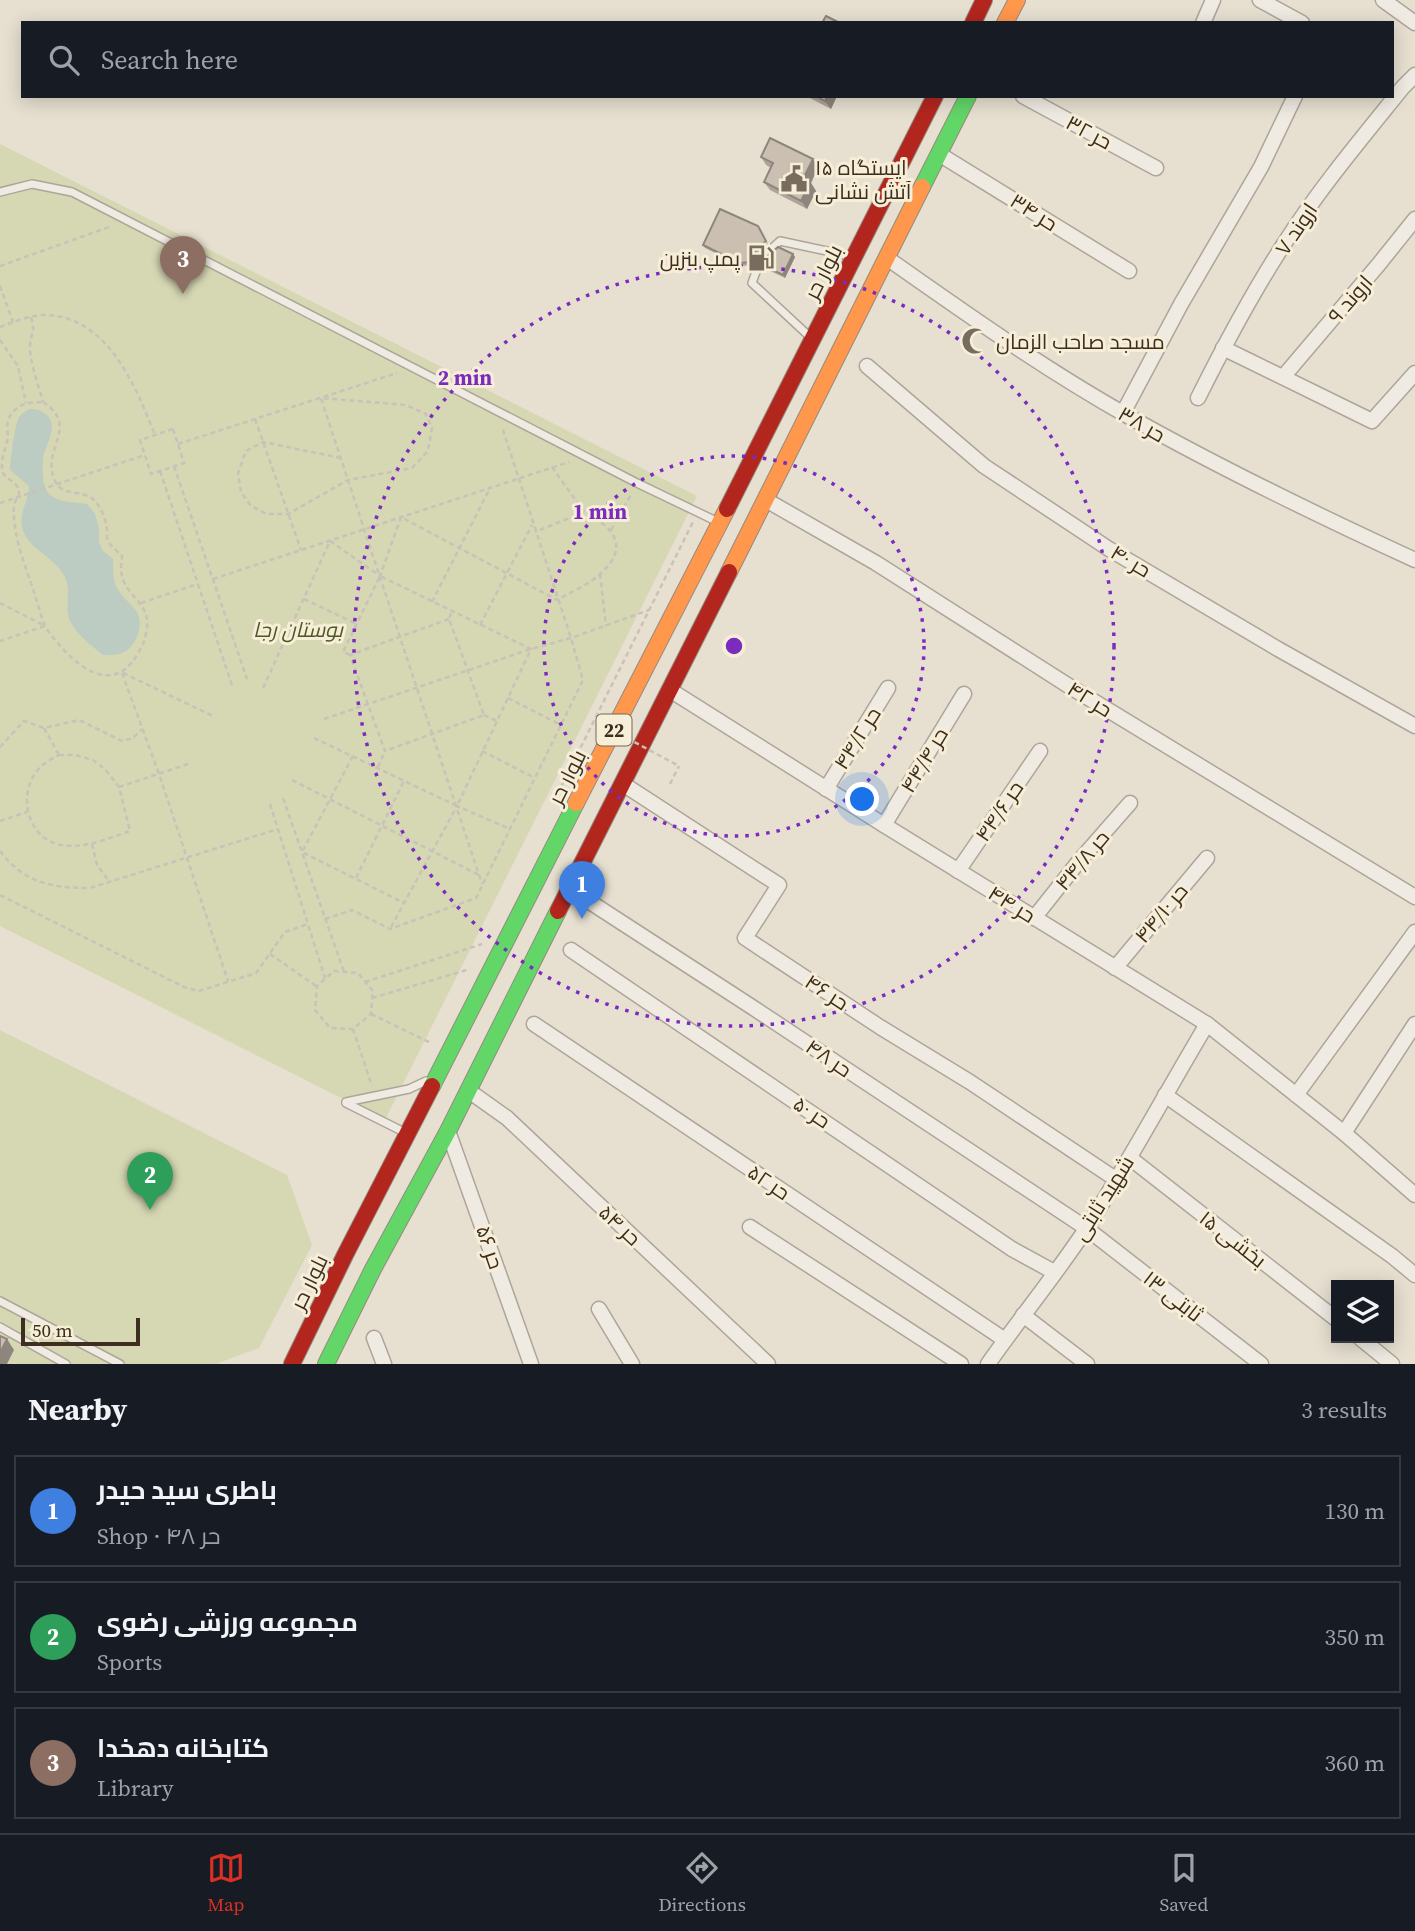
<!DOCTYPE html>
<html lang="en">
<head>
<meta charset="utf-8">
<style>
  :root { --surface:#171b24; --page:#242831; --text:#f1f3f6; --muted:#9ea1a6; --line:#363941; --accent:#d93025 }
  body { margin:0; font-family:"Source Serif 4",Cairo,serif; background:var(--page); color:var(--text) }
  .controls { position:absolute; right:21px; bottom:21px; display:grid; overflow:hidden; border-radius:0px; box-shadow:0 4px 18px #0003 }
  .controls button { width:63px; height:63px; display:grid; place-items:center; padding:0; border:0; border-bottom:2px solid var(--line); background:var(--surface); color:var(--text); font:35px sans-serif }
  .scale { position:absolute; left:21px; bottom:18px; width:119px; box-sizing:border-box; padding-left:7px; border:4px solid #3d2e20; border-top:0; font-size:19px; line-height:24px; white-space:nowrap; color:#3d2e20; -webkit-text-stroke:5px #f7eed8; paint-order:stroke }
  .you { position:absolute; left:863px; top:800px; width:24px; height:24px; margin:-18px; border:5px solid #fff; border-radius:50%; background:#1a73e8; box-shadow:0 0 0 10px #1a73e833 }
  .badge { display:grid; place-items:center; width:46px; height:46px; border-radius:50%; background:var(--accent); color:#fff; font-size:23px; font-weight:700 }
  .pin { position:absolute; translate:-50% -58px; filter:drop-shadow(0 2px 4px #0008) }
  .pin::after { content:''; position:absolute; top:37px; width:24px; height:21px; background:inherit; clip-path:polygon(0 0,100% 0,50% 100%) }
  .list { margin:0; padding:0; list-style:none }
  h2 { display:flex; justify-content:space-between; align-items:center; height:91px; margin:0; padding:0 28px; font-size:30px }
  h2 small { font-size:23px; font-weight:400; color:var(--muted) }
  .list li { display:grid; grid-template-columns:46px 1fr auto; gap:21px; align-items:center; box-sizing:border-box; height:112px; margin:0 14px 14px; padding:0 14px; border:2px solid var(--line); border-radius:0px }
  .list b { display:block; font-size:26px; white-space:nowrap }
  .list p { margin:0; font-size:23px; white-space:nowrap; color:var(--muted) }
  .list em { font-size:23px; font-style:normal; color:var(--muted) }
  .icon { flex:none; width:38px; height:38px; fill:none; stroke:currentColor; stroke-width:2; stroke-linecap:round; stroke-linejoin:round }
  .map { position:relative; flex:none; width:1415px; height:1364px; overflow:hidden }
  .search { position:absolute; background:var(--surface); box-shadow:0 4px 18px #0003; left:21px; right:21px; top:21px; height:77px; display:flex; align-items:center; gap:18px; box-sizing:border-box; padding:0 24px; border-radius:0px; color:var(--muted); font-size:26px }
  .sheet { height:469px; background:var(--surface) }
  nav { display:flex; justify-content:space-around; align-items:center; box-sizing:border-box; height:98px; border-top:2px solid var(--line); background:var(--surface); font-size:19px; color:var(--muted) }
  nav a { display:grid; justify-items:center; gap:4px }
  nav .on { color:var(--accent) }
  .map>svg:first-child { display:block }
  .green { fill:#d6d7b3 }
  .water { fill:#bcccc2 }
  .lines { fill:none; stroke-linecap:round; stroke-linejoin:round }
  .lane-casing { stroke:#ada599; stroke-width:10 }
  .street-casing { stroke:#ada599; stroke-width:17 }
  .fast-casing { stroke:#928b80; stroke-width:18 }
  .slow-casing { stroke:#928b80; stroke-width:18 }
  .jam-casing { stroke:#928b80; stroke-width:18 }
  .path { stroke:#c8c2b9; stroke-width:2.5; stroke-dasharray:5 3.5; stroke-linecap:butt }
  .lane { stroke:#efebe3; stroke-width:7 }
  .street { stroke:#efebe3; stroke-width:14 }
  .fast { stroke:#63d668; stroke-width:16 }
  .slow { stroke:#ff974d; stroke-width:16 }
  .jam { stroke:#b3261e; stroke-width:16 }
  .path-bridge { stroke:#c8c2b9; stroke-width:2.5; stroke-dasharray:5 3.5; stroke-linecap:butt }
  .wall { fill:#afa499 }
  .shaded-wall { fill:#8e867d }
  .building { fill:#cbbfb2; stroke:#8e867d; stroke-width:2 }
  .ring { fill:none; stroke:#7b2cbf; stroke-width:3.5; stroke-dasharray:3.5 7 }
  .labels { text-anchor:middle; dominant-baseline:central; stroke-width:6; stroke-linejoin:round; paint-order:stroke }
  .shield { fill:#f7eed8; stroke:#756857; stroke-width:2 }
  .shield-label { font-size:19px; font-weight:bold; fill:#3d2e20 }
  .street-label { font-size:21px; fill:#3d2e20; stroke:#f7eed8 }
  .poi-label { font-size:21px; fill:#3d2e20; stroke:#f7eed8; text-anchor:start }
  .park-label { font-size:21px; font-style:italic; fill:#4d5a26; stroke:#f7eed8 }
  .centre { fill:#7b2cbf; stroke:#f7eed8; stroke-width:3.5 }
  .ring-label { font-size:21px; text-anchor:middle; font-weight:bold; fill:#7b2cbf; stroke:#f7eed8; stroke-width:6; stroke-linejoin:round; paint-order:stroke }
</style>
</head>
<body>
<div class="map">
<svg width="1415" height="1364" viewBox="0 0 1415 1364">
  <rect width="100%" height="100%" fill="#e7e0d1"/>
  <!-- green -->
  <g class="green">
    <polygon points="0,144 697,496 385,1120 0,926"/>
    <polygon points="0,1030 287,1175 312,1245 259,1348 221,1362 219,1364 0,1364"/>
  </g>
  <!-- water -->
  <path class="water" d="M29,409C37,409 42,410 48,416C58,429 45,445 43,458C42,469 42,487 50,495C59,503 76,502 87,504L95,514L99,529V542L103,551L113,559C113,568 113,578 116,586C121,597 131,603 137,612C145,626 135,650 119,654C115,655 108,655 103,655C90,644 71,631 68,614C66,598 72,586 62,572C52,557 30,548 24,533C16,514 29,503 29,486L10,470C10,461 15,423 19,417C22,413 25,412 29,409Z"/>
  <g class="lines">
    <!-- lane casing -->
    <g class="lane-casing">
      <g id="lane">
        <polyline points="0,192 32,184 72,192 637,483 716,521"/>
        <polyline points="809,336 752,283 761,258 780,241 850,256"/>
        <polyline points="346,1102 409,1089 426,1081"/>
        <polyline points="346,1103 404,1132"/>
        <polyline points="0,1301 120,1364"/>
        <polyline points="0,1327 66,1364"/>
      </g>
    </g>
    <!-- street casing -->
    <g class="street-casing">
      <g id="street">
        <polyline points="1260,0 1302,23"/>
        <polyline points="1383,0 1415,23"/>
        <polyline points="1203,23 1213,0"/>
        <polyline points="1023,96 1156,168"/>
        <polyline points="939,154 1129,271"/>
        <path d="M887,258C965,313 1043,368 1126,415C1220,468 1317,515 1415,560"/>
        <polyline points="1223,348 1372,421 1415,373"/>
        <polyline points="867,366 984,466 1109,549 1278,649 1415,726"/>
        <polyline points="1283,377 1379,264 1415,219"/>
        <path d="M1198,398C1224,346 1252,293 1284,244C1319,189 1362,138 1403,87L1415,75"/>
        <polyline points="1123,413 1181,304 1261,167 1295,96"/>
        <polyline points="766,500 876,563 1072,688 1415,897"/>
        <polyline points="670,690 884,825 1207,1024 1344,1133 1415,1195"/>
        <polyline points="623,784 779,885 745,938 880,1027 970,1082 1117,1180"/>
        <polyline points="826,789 888,688"/>
        <polyline points="884,825 964,694"/>
        <polyline points="958,871 1040,751"/>
        <polyline points="570,889 752,1007 1086,1228 1261,1364"/>
        <polyline points="1034,918 1080,860 1130,803"/>
        <polyline points="571,950 1012,1249 1054,1272"/>
        <polyline points="1115,968 1207,858"/>
        <polyline points="534,1024 1005,1340"/>
        <polyline points="469,1091 507,1118 768,1364"/>
        <polyline points="1165,1095 1392,1256 1415,1275"/>
        <polyline points="1296,1095 1415,932"/>
        <polyline points="448,1131 531,1364"/>
        <polyline points="1344,1133 1415,1024"/>
        <polyline points="1130,1158 1336,1319"/>
        <polyline points="750,1227 961,1364"/>
        <polyline points="599,1309 632,1364"/>
        <polyline points="1023,1315 1087,1364"/>
        <polyline points="374,1338 384,1364"/>
        <polyline points="1360,1338 1392,1364"/>
        <path d="M988,1364C1021,1317 1057,1273 1088,1226C1130,1160 1167,1091 1207,1024"/>
      </g>
    </g>
    <!-- fast casing -->
    <g class="fast-casing">
      <g id="fast">
        <polyline points="922,187 968,96"/>
        <polyline points="432,1086 576,803"/>
        <polyline points="326,1364 373,1269 448,1131 558,911"/>
      </g>
    </g>
    <!-- slow casing -->
    <g class="slow-casing">
      <g id="slow">
        <polyline points="1005,23 1017,0"/>
        <polyline points="729,572 922,187"/>
        <polyline points="576,803 727,509"/>
      </g>
    </g>
    <!-- jam casing -->
    <g class="jam-casing">
      <g id="jam">
        <polyline points="973,23 984,0"/>
        <polyline points="727,509 935,96"/>
        <polyline points="558,911 729,572"/>
        <polyline points="292,1364 345,1255 432,1086"/>
      </g>
    </g>
    <!-- path -->
    <g class="path">
      <polyline points="0,266 112,226"/>
      <polyline points="0,286 13,322"/>
      <path d="M31,317C36,335 31,331 30,345C29,361 39,386 43,402"/>
      <path d="M0,327C13,322 28,316 42,315C107,314 135,385 155,435"/>
      <polyline points="0,340 18,366 26,403"/>
      <path d="M43,402C81,427 40,449 55,481C61,496 82,490 93,499C101,506 105,518 107,528C107,531 107,537 107,539C110,546 117,551 122,556C121,565 120,574 124,582C134,602 152,607 146,633C145,641 142,647 138,653C117,692 84,673 61,647C56,640 49,634 45,626C41,616 38,605 35,595C27,570 16,545 14,518C14,513 13,507 15,502C17,497 19,499 19,493C19,482 8,481 3,473C0,462 4,452 7,442C9,436 6,427 8,421C14,404 28,402 43,402Z"/>
      <polyline points="255,419 301,550"/>
      <polygon points="173,429 184,463 151,474 140,440"/>
      <polyline points="178,444 397,373"/>
      <path d="M341,458L263,442L246,451L238,473L241,492L251,506L267,514H288L348,480L412,468L428,451L432,428L426,414L406,405L321,398C335,442 350,485 364,529L482,884"/>
      <polyline points="174,466 247,679"/>
      <polyline points="552,467 584,512"/>
      <polyline points="160,471 232,685"/>
      <polyline points="0,503 145,455"/>
      <polyline points="611,530 632,493"/>
      <polyline points="600,574 606,626"/>
      <polyline points="213,579 569,462"/>
      <polyline points="304,599 357,624"/>
      <polyline points="432,602 490,488"/>
      <polyline points="0,603 45,626 0,641"/>
      <polyline points="141,603 198,584"/>
      <polyline points="449,619 350,655 385,751 484,715 449,619 452,611"/>
      <polyline points="480,625 532,525"/>
      <polyline points="122,673 159,774 228,981"/>
      <polyline points="123,673 215,717"/>
      <path d="M263,688L330,541L380,576L401,517L557,600C571,592 588,585 600,574C631,547 613,526 584,512L535,532"/>
      <polyline points="508,698 561,725"/>
      <polyline points="484,715 497,721"/>
      <polyline points="324,719 531,649 571,638 649,610"/>
      <polyline points="44,728 59,755"/>
      <polyline points="314,738 457,806 531,649 380,576 343,652 350,655"/>
      <polyline points="0,747 24,721 44,728 79,720 122,741 133,738 142,729"/>
      <polyline points="482,751 535,778"/>
      <path d="M59,755H75L93,760L105,769L119,787L130,831C109,838 85,849 61,845C28,839 17,796 37,771C42,764 51,759 59,755Z"/>
      <polyline points="353,756 302,852 404,903"/>
      <polyline points="378,767 385,751"/>
      <polyline points="292,780 479,875"/>
      <polyline points="670,784 679,766"/>
      <polyline points="119,787 191,763"/>
      <polyline points="283,798 344,972"/>
      <polyline points="554,801 693,522"/>
      <polyline points="270,804 325,978"/>
      <polyline points="0,821 27,812"/>
      <polyline points="92,844 97,865 109,881"/>
      <path d="M0,851C24,883 52,888 90,888L278,829"/>
      <polyline points="356,878 404,781"/>
      <polyline points="0,895 184,987 199,991 256,973 285,932 308,924"/>
      <polyline points="325,919 352,910 390,929 476,898 583,680 571,638 502,427"/>
      <polyline points="391,927 457,806 510,829"/>
      <polyline points="270,954 316,986"/>
      <polygon points="334,971 358,973 373,991 371,1014 353,1029 330,1028 315,1010 317,986"/>
      <polyline points="365,982 482,944"/>
      <polyline points="372,998 470,969"/>
      <polyline points="371,1014 431,1043"/>
      <polyline points="353,1029 372,1086"/>
    </g>
    <!-- lane -->
    <use href="#lane" class="lane"/>
    <!-- street -->
    <use href="#street" class="street"/>
    <!-- fast -->
    <use href="#fast" class="fast"/>
    <!-- slow -->
    <use href="#slow" class="slow"/>
    <!-- jam -->
    <use href="#jam" class="jam"/>
    <!-- path-bridge -->
    <polyline class="path-bridge" points="597,722 679,766"/>
  </g>
  <!-- wall -->
  <g class="wall">
    <polygon points="806,96 837,96 831,109"/>
    <polygon points="761,157 813,159 818,167 811,183 816,191 807,209 770,190 764,182 771,168 766,165"/>
    <polygon points="760,229 768,244 756,254 752,265 742,266 705,248 703,245"/>
    <polygon points="793,254 795,257 785,278 764,268 762,265"/>
  </g>
  <!-- shaded-wall -->
  <g class="shaded-wall">
    <polygon points="827,96 837,96 831,109 825,101"/>
    <polygon points="813,159 818,167 811,183 816,191 807,209 801,201 803,179"/>
    <polygon points="755,251 756,254 752,265 750,262"/>
    <polygon points="793,254 795,257 785,278 783,275"/>
    <polygon points="7,1339 14,1350 7,1364 0,1364 0,1353"/>
  </g>
  <!-- building -->
  <g class="building">
    <polygon points="826,16 840,23 822,23"/>
    <polygon points="816,96 827,96 825,101"/>
    <polygon points="770,138 813,159 803,179 810,182 801,201 764,182 773,163 761,157"/>
    <polygon points="720,209 758,226 766,241 755,251 750,262 740,263 703,245"/>
    <polygon points="778,247 793,254 783,275 762,265 764,259"/>
    <polygon points="0,1336 7,1339 0,1353"/>
  </g>
  <!-- distance rings -->
  <g class="ring">
    <circle cx="734" cy="646" r="190"/>
    <circle cx="734" cy="646" r="380"/>
  </g>
  <!-- icons -->
  <defs>
    <g id="civic-bare" transform="scale(2.1)"><path d="M-.6-6.5H3V-4.5H.6V-3L4-1V1h2V6H-6V1h2V-1L-.6-3ZM-1.2 2.5V6h2.4V2.5Z" fill="#786c5e" stroke="#f7eed8" stroke-width="2.5" paint-order="stroke"/></g>
    <g id="fuel-bare" transform="scale(2.1)"><path d="M-5.5-6h7V0h2V4h1.3V-2.5L3-4.5l.8-.8L6-3V5H2.5V1h-1V6h-7ZM-4.2-4.7v3.2H.2V-4.7Z" fill="#786c5e" stroke="#f7eed8" stroke-width="2.5" paint-order="stroke"/></g>
    <g id="mosque-bare" transform="scale(2.1)"><path d="M3.5-4.9A6 6 0 1 0 3.5 4.9A5 5 0 1 1 3.5-4.9Z" fill="#786c5e" stroke="#f7eed8" stroke-width="2.5" paint-order="stroke"/></g>
  </defs>
  <g fill-rule="evenodd">
    <use href="#civic-bare" x="794" y="179"/>
    <use href="#fuel-bare" x="761" y="258"/>
    <use href="#mosque-bare" x="975" y="341"/>
  </g>
  <g class="labels">
    <!-- shield labels -->
    <rect class="shield" x="596.5" y="714.5" width="35" height="31" rx="5"/>
    <g class="shield-label">
      <text x="614" y="730">22</text>
    </g>
    <!-- street labels -->
    <g class="street-label">
      <text transform="translate(1089 132) rotate(28)">حر ۳۲</text>
      <text transform="translate(1034 212) rotate(32)">حر ۳۴</text>
      <text transform="translate(1296 229) rotate(-56)">اروند ۷</text>
      <text transform="translate(823 272) rotate(-63)">بلوار حر</text>
      <text transform="translate(1350 299) rotate(-49)">اروند ۹</text>
      <text transform="translate(1142 424) rotate(30)">حر ۳۸</text>
      <text transform="translate(1131 561) rotate(31)">حر ۴۰</text>
      <text transform="translate(1090 699) rotate(32)">حر ۴۲</text>
      <text transform="translate(857 738) rotate(-58)">حر ۴۴/۲</text>
      <text transform="translate(924 760) rotate(-59)">حر ۴۴/۴</text>
      <text transform="translate(567 777) rotate(-63)">بلوار حر</text>
      <text transform="translate(999 811) rotate(-56)">حر ۴۴/۶</text>
      <text transform="translate(1082 860) rotate(-50)">حر ۴۴/۸</text>
      <text transform="translate(1012 904) rotate(32)">حر ۴۴</text>
      <text transform="translate(1161 913) rotate(-50)">حر ۴۴/۱۰</text>
      <text transform="translate(827 992) rotate(33)">حر ۴۶</text>
      <text transform="translate(829 1058) rotate(34)">حر ۴۸</text>
      <text transform="translate(812 1112) rotate(34)">حر ۵۰</text>
      <text transform="translate(769 1182) rotate(34)">حر ۵۲</text>
      <text transform="translate(1103 1198) rotate(-58)">شهید ثابتی</text>
      <text transform="translate(620 1225) rotate(43)">حر ۵۴</text>
      <text transform="translate(1233 1239) rotate(38)">بخشی ۱۵</text>
      <text transform="translate(490 1247) rotate(71)">حر ۵۶</text>
      <text transform="translate(309 1282) rotate(-64)">بلوار حر</text>
      <text transform="translate(1173 1296) rotate(38)">ثابتی ۱۳</text>
    </g>
    <!-- poi labels -->
    <g class="poi-label">
      <text x="815" y="167">ایستگاه ۱۵<tspan x="815" dy="24">آتش نشانی</tspan></text>
      <text x="740" y="258" text-anchor="end">پمپ بنزین</text>
      <text x="996" y="341">مسجد صاحب الزمان</text>
    </g>
    <!-- park labels -->
    <g class="park-label">
      <text x="298" y="629">بوستان رجا</text>
    </g>
  </g>
  <circle cx="734" cy="646" r="10" class="centre"/>
  <g class="ring-label">
    <text x="465" y="385">2 min</text>
    <text x="600" y="519">1 min</text>
  </g>
</svg>
<div class="controls">
<button><svg class="icon" aria-label="layers" viewBox="0 0 24 24"><path d="M12 4l9 5-9 5-9-5zM3 14l9 5 9-5"/></svg></button>
</div>
<div class="scale">50 m</div>
<div class="you"></div>
<div class="pin badge" style="left:582px;top:919px;background:#3f7fe0">1</div>
<div class="pin badge" style="left:150px;top:1210px;background:#2e9e5b">2</div>
<div class="pin badge" style="left:183px;top:294px;background:#8d6e63">3</div>
<div class="search"><svg class="icon" aria-label="search" viewBox="0 0 24 24"><circle cx="10" cy="10" r="6"/><path d="M15 15l6 6"/></svg>Search here</div>
</div>
<section class="sheet">
<h2>Nearby<small>3 results</small></h2>
<ul class="list">
<li><span class="badge" style="background:#3f7fe0">1</span><div><b>باطری سید حیدر</b><p>Shop · حر ۴۸</p></div><em>130 m</em></li>
<li><span class="badge" style="background:#2e9e5b">2</span><div><b>مجموعه ورزشی رضوی</b><p>Sports</p></div><em>350 m</em></li>
<li><span class="badge" style="background:#8d6e63">3</span><div><b>کتابخانه دهخدا</b><p>Library</p></div><em>360 m</em></li>
</ul>
</section>
<nav>
<a class="on"><svg class="icon" aria-label="map" viewBox="0 0 24 24"><path d="M3 6l6-2 6 2 6-2v14l-6 2-6-2-6 2zM9 4v14M15 6v14"/></svg>Map</a>
<a><svg class="icon" aria-label="directions" viewBox="0 0 24 24"><path d="M12 3l9 9-9 9-9-9zM9 14v-3h6M13 9l2 2-2 2"/></svg>Directions</a>
<a><svg class="icon" aria-label="saved" viewBox="0 0 24 24"><path d="M7 4h10v16l-5-4-5 4z"/></svg>Saved</a>
</nav>
</body>
</html>
